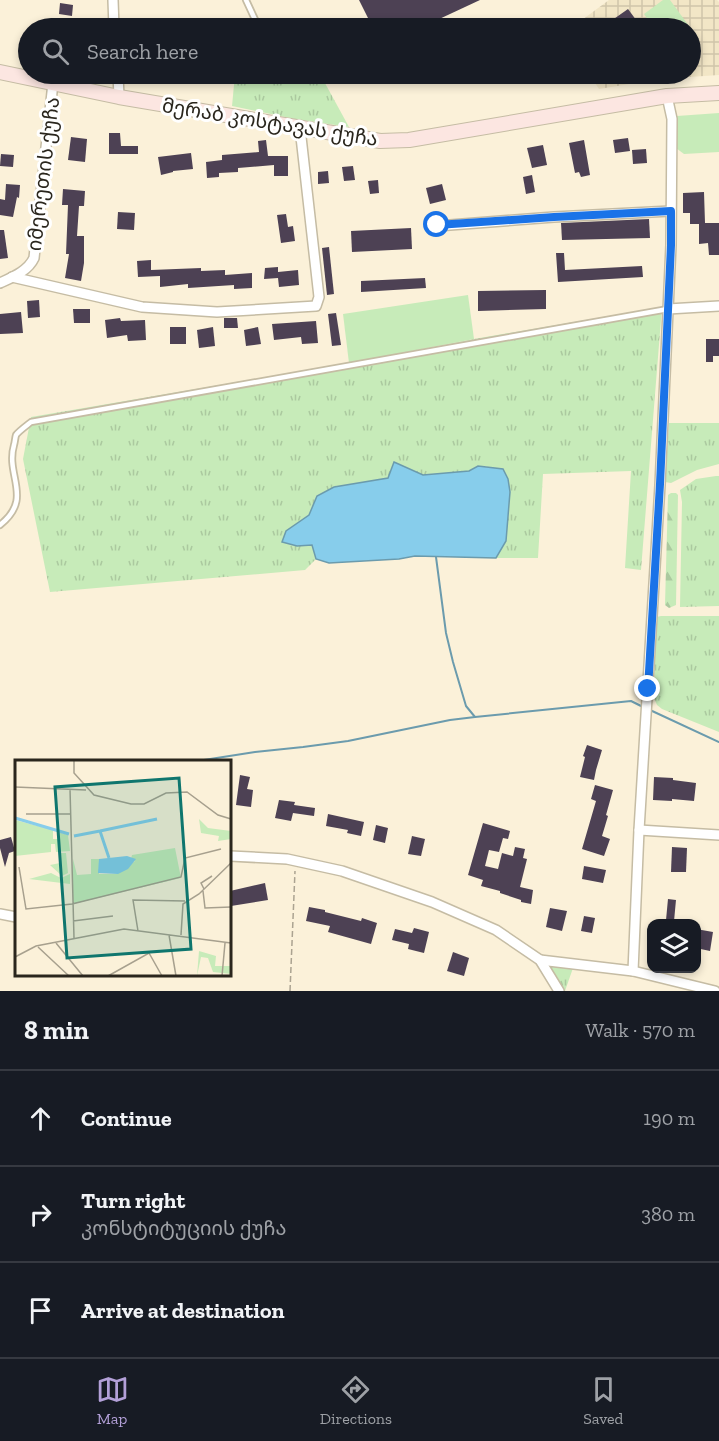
<!DOCTYPE html>
<html lang="en">
<head>
<meta charset="utf-8">
<style>
  :root { --surface:#171b24; --page:#242831; --text:#f1f3f6; --muted:#9ea1a6; --line:#363941; --accent:#b3a0d8 }
  body { margin:0; font-family:"Zilla Slab","Noto Sans Georgian",serif; background:var(--page); color:var(--text) }
  .controls { position:absolute; right:18px; bottom:18px; display:grid; overflow:hidden; border-radius:12px; box-shadow:0 3px 9px #0003 }
  .controls button { width:54px; height:54px; display:grid; place-items:center; padding:0; border:0; border-bottom:2px solid var(--line); background:var(--surface); color:var(--text); font:30px sans-serif }
  .stop { position:absolute; width:18px; height:18px; margin:-14px; border:4px solid #1a73e8; border-radius:50%; background:#fff }
  .stop.end { background:#1a73e8; border-color:#fff; box-shadow:0 2px 6px #0008 }
  .list { margin:0; padding:0; list-style:none }
  h2 { display:flex; justify-content:space-between; align-items:center; height:78px; margin:0; padding:0 24px; font-size:26px }
  h2 small { font-size:20px; font-weight:400; color:var(--muted) }
  .list li { display:grid; grid-template-columns:39px 1fr auto; gap:18px; align-items:center; box-sizing:border-box; height:96px; padding:0 24px; border-top:2px solid var(--line) }
  .list b { display:block; font-size:22px; white-space:nowrap }
  .list p { margin:0; font-size:20px; white-space:nowrap; color:var(--muted) }
  .list em { font-size:20px; font-style:normal; color:var(--muted) }
  .icon { flex:none; width:33px; height:33px; fill:none; stroke:currentColor; stroke-width:2; stroke-linecap:round; stroke-linejoin:round }
  .map { position:relative; flex:none; width:719px; height:991px; overflow:hidden }
  .search { position:absolute; background:var(--surface); box-shadow:0 3px 9px #0003; left:18px; right:18px; top:18px; height:66px; display:flex; align-items:center; gap:15px; box-sizing:border-box; padding:0 21px; border-radius:33px; color:var(--muted); font-size:22px }
  .sheet { height:366px; background:var(--surface) }
  nav { display:flex; justify-content:space-around; align-items:center; box-sizing:border-box; height:84px; border-top:2px solid var(--line); background:var(--surface); font-size:16px; color:var(--muted) }
  nav a { display:grid; justify-items:center; gap:3px }
  nav .on { color:var(--accent) }
  .map>svg:first-child { display:block }
  .industrial { fill:url(#industrial-grid) }
  .grass { fill:url(#grass-tufts) }
  .forest { fill:url(#forest-firs) }
  .green { fill:#c7ebb9 }
  .water { fill:#87cdeb; stroke:#6b9bad; stroke-width:1.5 }
  .lines { fill:none; stroke-linecap:round; stroke-linejoin:round }
  .stream { stroke:#6b9bad; stroke-width:2 }
  .building { fill:#4d4154 }
  .lane-casing { stroke:#c5bca4; stroke-width:8 }
  .street-casing { stroke:#c5bca4; stroke-width:12 }
  .secondary-casing { stroke:#c5bca4; stroke-width:16 }
  .path { stroke:#aba391; stroke-width:1.5; stroke-dasharray:6 3; stroke-linecap:butt }
  .lane { stroke:#fff; stroke-width:4.5 }
  .street { stroke:#fff; stroke-width:9 }
  .secondary { stroke:#fce6e1; stroke-width:14 }
  .route { stroke:#1a73e8; stroke-width:8 }
  .labels { text-anchor:middle; dominant-baseline:central; stroke-width:6; stroke-linejoin:round; paint-order:stroke }
  .street-label { font-size:20px; fill:#2a261d; stroke:#fff }
  .inset-river { fill:none; stroke:#87cdeb; stroke-width:3 }
  .inset-road { fill:none; stroke:#a7a08e; stroke-width:1.5 }
  .view { fill:#0f766e; fill-opacity:0.15; stroke:#0f766e; stroke-width:3 }
  .inset-edge { fill:none; stroke:#2a261d; stroke-width:3 }
</style>
</head>
<body>
<div class="map">
<svg width="719" height="991" viewBox="0 0 719 991">
  <defs>
    <pattern id="industrial-grid" width="8" height="8" patternUnits="userSpaceOnUse" patternTransform="scale(1.5)"><rect width="8" height="8" fill="#f2e6c6"/><path d="M0 4h8M4 0v8" fill="none" stroke="#d0c5aa"/></pattern>
    <pattern id="grass-tufts" width="24" height="20" patternUnits="userSpaceOnUse" patternTransform="scale(1.5)"><rect width="24" height="20" fill="#c7ebb9"/><path d="M3 7l-1-3M5 7V3M7 7l1-3M15 17l-1-3M17 17v-4M19 17l1-3" fill="none" stroke="#abc99f"/></pattern>
    <pattern id="forest-firs" width="22" height="20" patternUnits="userSpaceOnUse" patternTransform="scale(1.5)"><rect width="22" height="20" fill="#c7ebb9"/><path d="M5 1l3.5 6h-7zM16 11l3.5 6h-7z" fill="#abc99f"/></pattern>
  </defs>
  <rect width="100%" height="100%" fill="#fbf1d9"/>
  <!-- industrial -->
  <polygon class="industrial" points="609,0 717,0 719,2 719,75 660,79 599,89 589,74 690,74 690,28 571,28"/>
  <!-- grass -->
  <g class="grass">
    <polygon points="235,74 320,74 349,127 295,119 232,106"/>
    <polygon points="662,307 641,570 625,568 631,471 543,474 538,558 496,558 506,541 493,469 485,466 478,466 469,471 423,475 394,462 388,478 334,487 309,516 286,531 282,542 297,546 312,545 316,559 305,570 50,592 23,459 31,417 349,363 474,339"/>
    <polygon points="669,423 719,423 719,464 697,470 671,483 665,482"/>
    <polygon points="716,476 719,476 719,606 680,607 682,502 680,490 696,479"/>
    <polygon points="661,616 719,616 719,732 662,709 657,705 654,698 655,624 656,617"/>
    <polygon points="549,964 573,968 565,991 563,991 548,967"/>
  </g>
  <!-- forest -->
  <polygon class="forest" points="671,493 676,493 678,495 676,605 669,608 665,605 668,495"/>
  <!-- green -->
  <g class="green">
    <polygon points="663,0 670,0 697,37 691,42 690,28 654,28 644,14"/>
    <polygon points="719,113 719,152 684,154 676,148 677,116"/>
    <polygon points="468,295 474,339 349,363 343,314"/>
  </g>
  <!-- water -->
  <polygon class="water" points="394,462 423,475 469,471 478,466 503,469 508,479 510,492 506,541 496,558 415,556 399,559 329,563 316,559 312,545 297,546 282,542 286,531 309,515 317,496 334,487 388,478"/>
  <g class="lines">
    <!-- stream -->
    <g class="stream">
      <polyline points="436,557 446,633 453,662 466,706 475,717 631,701 645,708"/>
      <polyline points="650,710 719,742"/>
      <polyline points="191,762 255,752 303,747 348,741 450,720 475,717"/>
    </g>
  </g>
  <!-- building -->
  <g class="building">
    <polygon points="359,0 480,0 420,28 373,28"/>
    <polygon points="60,3 73,5 72,16 59,14"/>
    <polygon points="628,9 642,28 601,28"/>
    <polygon points="109,133 120,133 121,146 138,146 138,154 109,154"/>
    <polygon points="71,137 87,139 85,162 68,160"/>
    <polygon points="628,138 630,151 615,153 613,140"/>
    <polygon points="266,140 268,156 288,156 288,176 274,176 274,165 238,168 238,172 219,173 219,177 207,178 206,162 222,160 222,155 259,152 258,141"/>
    <polygon points="584,140 590,175 581,177 579,172 575,173 569,143"/>
    <polygon points="543,145 547,165 532,168 527,148"/>
    <polygon points="646,149 647,163 633,164 632,150"/>
    <polygon points="191,153 193,169 173,171 173,172 161,175 158,157"/>
    <polygon points="1,154 14,155 13,167 0,166"/>
    <polygon points="353,166 355,180 344,181 342,167"/>
    <polygon points="328,171 329,183 318,184 318,172"/>
    <polygon points="532,175 535,192 526,194 523,177"/>
    <polygon points="378,180 379,193 370,194 368,181"/>
    <polygon points="6,184 20,185 19,198 17,197 13,217 0,215 0,199 5,200"/>
    <polygon points="442,184 446,200 430,204 426,188"/>
    <polygon points="63,189 85,191 84,206 79,206 77,236 84,236 84,263 81,281 65,278 69,254 66,254 68,205 62,205"/>
    <polygon points="704,192 705,223 719,223 719,255 709,255 708,243 699,244 699,224 690,224 690,213 683,213 683,193"/>
    <polygon points="118,212 135,213 134,230 117,229"/>
    <polygon points="286,214 288,227 293,226 295,241 281,243 277,215"/>
    <polygon points="649,219 650,238 562,240 561,223"/>
    <polygon points="411,228 412,249 352,252 351,231"/>
    <polygon points="0,230 4,230 8,258 0,259"/>
    <polygon points="329,247 334,294 327,295 322,248"/>
    <polygon points="556,253 564,253 565,270 642,266 643,277 558,282"/>
    <polygon points="151,260 151,270 201,268 201,271 225,270 225,275 252,273 252,288 234,289 234,285 188,288 188,284 160,287 160,276 138,277 137,261"/>
    <polygon points="278,267 278,272 298,270 299,285 279,287 278,278 264,279 265,268"/>
    <polygon points="425,278 426,288 361,292 361,281"/>
    <polygon points="546,290 546,309 478,311 478,291"/>
    <polygon points="39,300 40,317 28,318 27,301"/>
    <polygon points="73,309 90,309 90,323 74,323"/>
    <polygon points="21,312 23,333 0,334 0,314"/>
    <polygon points="336,313 341,345 332,346 328,314"/>
    <polygon points="120,318 121,321 145,320 146,340 128,341 127,335 107,338 105,320"/>
    <polygon points="224,318 237,318 238,328 224,328"/>
    <polygon points="316,321 318,343 302,344 301,337 274,340 272,324"/>
    <rect x="170" y="327" width="16" height="17"/>
    <polygon points="213,327 215,346 199,348 197,330"/>
    <polygon points="258,327 261,344 246,346 244,330"/>
    <polygon points="706,339 719,339 719,356 713,356 713,362 706,362"/>
    <polygon points="587,745 602,750 596,770 594,780 580,777 585,757 583,756"/>
    <polygon points="240,775 250,777 247,789 253,790 251,807 236,805"/>
    <polygon points="654,777 673,778 673,780 696,783 694,801 672,799 672,801 653,800"/>
    <polygon points="595,785 613,790 606,815 608,816 602,836 610,839 604,856 582,849 596,801 591,799"/>
    <polygon points="279,800 295,802 294,805 315,808 314,816 293,813 291,821 275,818"/>
    <polygon points="328,814 364,822 361,836 347,833 348,830 326,826"/>
    <polygon points="483,823 510,831 508,839 503,838 499,852 489,850 485,866 498,869 502,853 513,856 515,847 525,849 523,858 527,859 520,887 533,890 531,904 521,902 521,900 500,893 500,891 481,886 483,880 468,875"/>
    <polygon points="376,825 388,828 385,843 373,840"/>
    <polygon points="412,836 425,839 421,856 408,854"/>
    <polygon points="11,837 15,851 9,853 5,867 0,848 0,840"/>
    <polygon points="672,847 687,848 686,872 671,872"/>
    <polygon points="584,866 606,870 603,883 582,879"/>
    <polygon points="265,883 268,900 231,906 230,891"/>
    <polygon points="668,899 676,900 674,921 666,920"/>
    <polygon points="309,907 325,910 325,912 361,921 362,918 377,923 371,944 328,932 330,926 306,921"/>
    <polygon points="550,908 567,911 562,931 546,927"/>
    <polygon points="584,916 595,918 592,933 581,931"/>
    <polygon points="414,928 429,932 424,953 408,949 409,944 392,940 395,929 412,933"/>
    <polygon points="696,929 713,932 710,951 696,948"/>
    <polygon points="453,952 469,958 464,976 447,971"/>
  </g>
  <g class="lines">
    <!-- lane casing -->
    <g class="lane-casing">
      <g id="lane">
        <polyline points="246,0 259,28"/>
        <path d="M0,525C34,498 5,476 14,445C15,442 15,438 16,435C19,431 26,426 31,422L668,309"/>
      </g>
    </g>
    <!-- street casing -->
    <g class="street-casing">
      <g id="street">
        <polyline points="113,0 114,28"/>
        <polyline points="118,74 119,97"/>
        <polyline points="437,226 554,217 671,211"/>
        <polyline points="12,277 142,307 217,312 316,306 319,297 300,128"/>
        <path d="M0,283C13,277 28,271 34,258L53,83"/>
        <polyline points="668,309 719,306"/>
        <polyline points="639,830 719,835"/>
        <polyline points="230,856 287,859 342,871 432,902 496,930 540,960 559,991"/>
        <polyline points="0,914 16,917"/>
        <polyline points="540,960 633,971 715,991"/>
        <polyline points="633,971 639,830 660,485 671,245 672,119 667,96"/>
      </g>
    </g>
    <!-- secondary casing -->
    <g class="secondary-casing">
      <polyline id="secondary" points="0,72 119,97 380,141 409,140 667,96 719,93"/>
    </g>
    <!-- path -->
    <polyline class="path" points="290,991 295,871"/>
    <!-- lane -->
    <use href="#lane" class="lane"/>
    <!-- street -->
    <use href="#street" class="street"/>
    <!-- secondary -->
    <use href="#secondary" class="secondary"/>
  </g>
  <g class="lines">
    <!-- route -->
    <polyline class="route" points="437,225 554,217 671,211 671,245 660,484 648,689"/>
  </g>
  <g class="labels">
    <!-- street labels -->
    <g class="street-label">
      <text transform="translate(270 122) rotate(9)">მერაბ კოსტავას ქუჩა</text>
      <text transform="translate(43 174) rotate(-83)">იმერეთის ქუჩა</text>
    </g>
  </g>
  <!-- overview -->
  <g transform="translate(15 760)">
    <rect width="216" height="216" fill="#fbf1d9"/>
    <path d="M0,60L38,70V79H43V72L53,75L55,91L41,92L40,84H36V92L0,96ZM160,88L166,118L58,144V99L62,115L76,114V99H84V114H102L120,101L116,99L117,95ZM44,93H51L53,113L47,116L35,105L45,103ZM36,113L46,118L55,114V124L14,119ZM184,191L201,196L200,206H216V214L198,212L193,198L186,197L182,216Z" fill="#c7ebb9"/>
    <path d="M184,59L193,68L216,71V79L203,81L204,76L186,73Z" fill="#c7ebb9"/>
    <path d="M112,96L121,99L113,109L103,114L83,113L84,99Z" fill="#87cdeb"/>
    <path class="inset-river" d="M0,58L54,74M85,71L142,59M59,76L85,71L94,98"/>
    <path class="inset-road" d="M59,0V13L79,35L116,44H129L151,33L172,32L203,55L216,59M0,27L71,30M55,29L59,178M11,54H56M4,107L11,149L57,144L166,117L170,98L206,89M189,129L186,123L197,116M188,131L190,148L216,147M58,161L98,156M123,171L118,140L170,141M154,175L161,216M166,175L168,144L184,134L216,103M41,183L68,216M23,187L54,216M0,197L21,186L109,169L216,183M93,216L134,193L147,216M207,216L210,183"/>
    <path class="view" d="M164,18L176,189L52,198L40,27Z"/>
    <rect width="216" height="216" class="inset-edge"/>
  </g>
</svg>
<div class="controls">
<button><svg class="icon" aria-label="layers" viewBox="0 0 24 24"><path d="M12 4l9 5-9 5-9-5zM3 14l9 5 9-5"/></svg></button>
</div>
<div class="stop" style="left:437px;top:225px"></div>
<div class="stop end" style="left:648px;top:689px"></div>
<div class="search"><svg class="icon" aria-label="search" viewBox="0 0 24 24"><circle cx="10" cy="10" r="6"/><path d="M15 15l6 6"/></svg>Search here</div>
</div>
<section class="sheet">
<h2>8 min<small>Walk · 570 m</small></h2>
<ul class="list">
<li><svg class="icon" aria-label="ahead" viewBox="0 0 24 24"><path d="M12 20V5M6 11l6-6 6 6"/></svg><div><b>Continue</b></div><em>190 m</em></li>
<li><svg class="icon" aria-label="right" viewBox="0 0 24 24"><path d="M7 20v-9h11M14 6l5 5-5 5"/></svg><div><b>Turn right</b><p>კონსტიტუციის ქუჩა</p></div><em>380 m</em></li>
<li><svg class="icon" aria-label="arrive" viewBox="0 0 24 24"><path d="M6 21V4h12l-3 4 3 4H6"/></svg><div><b>Arrive at destination</b></div></li>
</ul>
</section>
<nav>
<a class="on"><svg class="icon" aria-label="map" viewBox="0 0 24 24"><path d="M3 6l6-2 6 2 6-2v14l-6 2-6-2-6 2zM9 4v14M15 6v14"/></svg>Map</a>
<a><svg class="icon" aria-label="directions" viewBox="0 0 24 24"><path d="M12 3l9 9-9 9-9-9zM9 14v-3h6M13 9l2 2-2 2"/></svg>Directions</a>
<a><svg class="icon" aria-label="saved" viewBox="0 0 24 24"><path d="M7 4h10v16l-5-4-5 4z"/></svg>Saved</a>
</nav>
</body>
</html>
